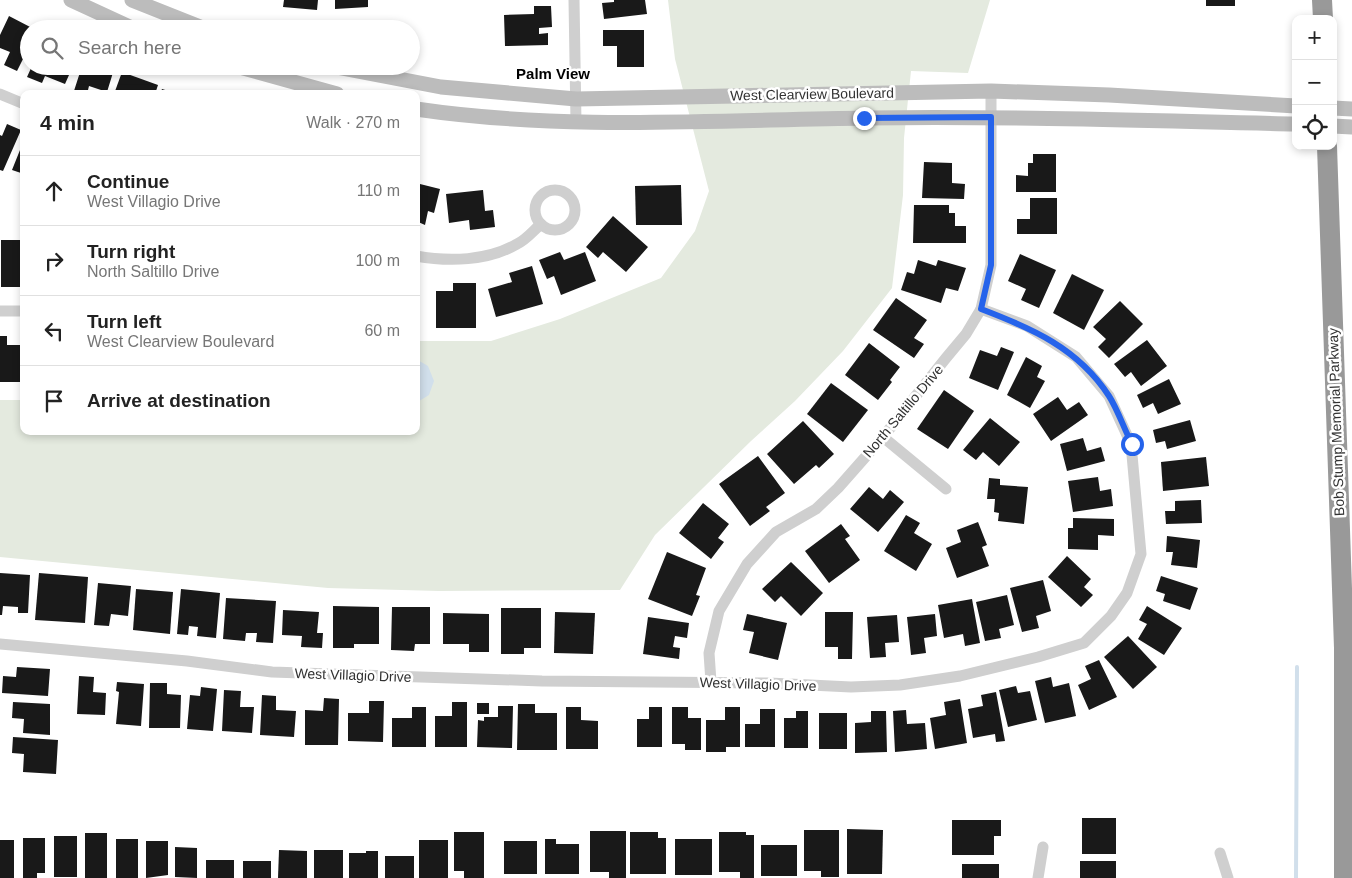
<!DOCTYPE html>
<html lang="en">
<head>
<meta charset="utf-8">
<style>
  :root { --surface:#fff; --page:#f2f2f2; --text:#222; --muted:#767676; --line:#e0e0e0 }
  body { margin:0; font-family:Helvetica,sans-serif; background:var(--page); color:var(--text) }
  .controls { position:absolute; right:15px; top:15px; display:grid; overflow:hidden; border-radius:10px; box-shadow:0 2px 8px #0003 }
  .controls button { width:45px; height:45px; display:grid; place-items:center; padding:0; border:0; border-bottom:1px solid var(--line); background:var(--surface); color:var(--text); font:25px sans-serif }
  .stop { position:absolute; width:15px; height:15px; margin:-11px; border:4px solid #2563eb; border-radius:50%; background:#fff }
  .stop.end { background:#2563eb; border-color:#fff; box-shadow:0 1px 5px #0008 }
  .list { margin:0; padding:0; list-style:none }
  h2 { display:flex; justify-content:space-between; align-items:center; height:65px; margin:0; padding:0 20px; font-size:21px }
  h2 small { font-size:16px; font-weight:400; color:var(--muted) }
  .list li { display:grid; grid-template-columns:32px 1fr auto; gap:15px; align-items:center; box-sizing:border-box; height:70px; padding:0 20px; border-top:1px solid var(--line) }
  .list b { display:block; font-size:19px; white-space:nowrap }
  .list p { margin:0; font-size:16px; white-space:nowrap; color:var(--muted) }
  .list em { font-size:16px; font-style:normal; color:var(--muted) }
  .icon { flex:none; width:28px; height:28px; fill:none; stroke:currentColor; stroke-width:2; stroke-linecap:round; stroke-linejoin:round }
  .map { position:relative; flex:none; width:1352px; height:878px; overflow:hidden }
  .search { position:absolute; background:var(--surface); box-shadow:0 2px 8px #0003; left:20px; top:20px; width:400px; height:55px; display:flex; align-items:center; gap:12px; box-sizing:border-box; padding:0 18px; border-radius:28px; color:var(--muted); font-size:19px }
  .panel { position:absolute; background:var(--surface); box-shadow:0 2px 8px #0003; left:20px; top:90px; width:400px; height:345px; border-radius:10px }
  .map>svg:first-child { display:block }
  .green { fill:#e4eadf }
  .water { fill:#d1dfeb }
  .lines { fill:none; stroke-linecap:round; stroke-linejoin:round }
  .stream { stroke:#d1dfeb; stroke-width:4 }
  .building { fill:#191919 }
  .street { stroke:#cfcfcf; stroke-width:11 }
  .secondary { stroke:#bcbcbc; stroke-width:15 }
  .highway { stroke:#999; stroke-width:20 }
  .route { stroke:#2563eb; stroke-width:6 }
  .labels { text-anchor:middle; dominant-baseline:central; stroke-width:5; stroke-linejoin:round; paint-order:stroke }
  .street-label { font-size:14px; fill:#323232; stroke:#fff }
  .neighbourhood-label { font-size:15px; font-weight:bold; fill:#000; stroke:#fff }
</style>
</head>
<body>
<div class="map">
<svg width="1352" height="878" viewBox="0 0 1352 878">
  <rect width="100%" height="100%" fill="#fff"/>
  <!-- green -->
  <polygon class="green" points="668,0 990,0 968,73 911,71 904,138 903,195 892,288 843,351 795,401 751,441 655,535 620,590 439,591 328,588 0,557 0,400 24,400 24,431 416,431 416,341 491,341 560,319 661,278 695,231 709,191 675,59"/>
  <!-- water -->
  <polygon class="water" points="416,359 428,366 434,381 429,395 416,403"/>
  <g class="lines">
    <!-- stream -->
    <polyline class="stream" points="1296,878 1297,667"/>
  </g>
  <!-- building -->
  <g class="building">
    <polygon points="284,0 318,0 317,10 283,7"/>
    <polygon points="335,0 368,0 368,7 335,9"/>
    <polygon points="614,0 645,0 647,14 604,19 602,3 614,2"/>
    <rect x="1206" y="0" width="29" height="6"/>
    <polygon points="534,6 551,6 552,27 539,28 539,34 548,33 548,45 505,46 504,15 534,14"/>
    <polygon points="9,16 34,29 29,29 29,47 17,71 4,65 10,52 0,48 0,35"/>
    <polygon points="603,30 644,30 644,67 617,67 617,46 603,46"/>
    <polygon points="32,66 73,66 65,84 45,76 42,83 27,77"/>
    <polygon points="82,66 115,66 107,92 89,86 87,94 73,94"/>
    <polygon points="122,72 158,85 155,94 114,94"/>
    <polygon points="162,89 175,93 175,94 160,94"/>
    <polygon points="7,124 21,130 3,171 0,170 0,135 2,136"/>
    <polygon points="24,140 24,174 12,170"/>
    <polygon points="1033,154 1056,154 1056,192 1016,192 1016,175 1028,176 1028,163 1033,163"/>
    <polygon points="924,162 952,163 952,183 965,184 964,199 922,198"/>
    <polygon points="416,183 440,189 434,213 428,211 425,225 416,221"/>
    <polygon points="681,185 682,225 636,225 635,186"/>
    <polygon points="483,190 485,211 493,210 495,227 470,230 469,220 449,223 446,194"/>
    <polygon points="1030,198 1057,198 1057,234 1017,234 1017,219 1030,219"/>
    <polygon points="914,205 949,205 949,213 955,213 955,226 966,226 966,243 913,243"/>
    <polygon points="613,216 648,247 626,272 603,252 598,258 586,247"/>
    <polygon points="1,240 24,240 22,287 1,287"/>
    <polygon points="560,252 564,260 585,252 596,281 561,295 554,276 547,279 539,260"/>
    <polygon points="1020,254 1056,270 1039,308 1021,300 1026,289 1008,281"/>
    <polygon points="918,260 936,266 938,260 966,268 958,291 946,288 941,303 901,290 907,272 914,274"/>
    <polygon points="532,266 543,304 496,317 488,289 512,282 509,273"/>
    <polygon points="1072,274 1104,290 1084,330 1053,313"/>
    <polygon points="453,283 476,283 476,328 436,328 436,291 453,291"/>
    <polygon points="896,298 927,320 914,338 924,344 914,358 873,330"/>
    <polygon points="1120,301 1143,324 1109,358 1098,347 1106,339 1093,327"/>
    <polygon points="0,336 7,336 7,345 24,345 24,382 0,382"/>
    <polygon points="1147,340 1167,366 1141,386 1131,372 1125,377 1114,364"/>
    <polygon points="869,343 900,367 890,380 892,382 878,400 845,375"/>
    <polygon points="1001,347 1014,352 998,390 969,378 980,350 997,356"/>
    <polygon points="1026,357 1042,366 1037,377 1045,381 1030,408 1007,395"/>
    <polygon points="1169,379 1181,404 1158,414 1153,403 1143,408 1137,395"/>
    <polygon points="831,383 868,410 843,442 807,414"/>
    <polygon points="944,390 974,411 948,449 917,429"/>
    <polygon points="1058,397 1067,410 1079,402 1088,415 1051,441 1033,414"/>
    <polygon points="990,418 1020,442 999,466 983,452 976,460 963,450"/>
    <polygon points="1190,420 1196,441 1167,449 1165,441 1156,443 1153,430"/>
    <polygon points="803,421 834,454 819,468 816,465 794,484 767,454"/>
    <polygon points="1083,438 1087,451 1101,447 1105,461 1067,471 1060,444"/>
    <polygon points="758,456 785,493 766,507 770,511 750,526 719,484"/>
    <polygon points="1206,457 1209,486 1163,491 1161,462"/>
    <polygon points="1098,477 1100,491 1111,489 1113,506 1073,512 1068,481"/>
    <polygon points="989,478 1000,479 1000,485 1028,487 1024,524 998,521 999,513 994,512 995,499 987,499"/>
    <polygon points="869,487 883,499 890,490 904,502 878,532 850,509"/>
    <polygon points="1201,500 1202,523 1166,524 1165,511 1175,511 1175,501"/>
    <polygon points="703,503 729,524 718,538 724,542 711,559 679,533"/>
    <polygon points="906,515 920,523 914,533 932,544 916,571 884,551"/>
    <polygon points="1073,518 1114,519 1114,536 1098,535 1098,550 1068,549 1068,528 1073,528"/>
    <polygon points="978,522 987,545 982,547 989,566 957,578 946,548 961,542 957,530"/>
    <polygon points="841,524 850,536 845,539 860,560 829,583 805,551"/>
    <polygon points="1167,536 1200,540 1197,568 1171,565 1173,552 1166,552"/>
    <polygon points="667,552 706,568 696,595 700,596 692,616 648,599"/>
    <polygon points="1067,556 1091,579 1084,587 1093,595 1081,607 1048,577"/>
    <polygon points="791,562 823,593 801,616 781,596 775,602 762,589"/>
    <polygon points="0,573 30,575 28,613 18,613 18,607 3,606 2,615 0,615"/>
    <polygon points="39,573 88,577 85,623 35,620"/>
    <polygon points="1161,576 1198,588 1190,610 1163,601 1165,594 1156,591"/>
    <polygon points="1043,580 1051,611 1036,616 1039,628 1022,632 1010,588"/>
    <polygon points="98,583 131,586 128,616 111,614 109,626 94,625"/>
    <polygon points="136,589 173,592 170,634 133,630"/>
    <polygon points="181,589 220,593 216,638 197,636 198,627 189,626 188,635 177,634"/>
    <polygon points="1007,595 1014,625 999,629 1001,638 985,641 976,602"/>
    <polygon points="226,598 276,601 273,643 256,642 257,633 246,633 245,641 223,639"/>
    <polygon points="972,599 980,643 965,646 963,634 944,638 938,605"/>
    <polygon points="333,606 379,607 379,644 354,644 354,648 333,648"/>
    <polygon points="1147,606 1182,628 1164,655 1138,639 1147,624 1139,620"/>
    <polygon points="392,607 430,607 430,644 415,644 414,651 391,650"/>
    <polygon points="501,608 541,608 541,648 524,648 524,654 501,654"/>
    <polygon points="283,610 319,612 317,633 323,633 322,648 301,647 302,636 282,635"/>
    <polygon points="555,612 595,613 593,654 554,653"/>
    <polygon points="825,612 853,612 852,659 838,659 838,647 825,647"/>
    <polygon points="443,613 489,614 489,652 469,652 469,644 443,644"/>
    <polygon points="747,614 787,623 778,660 749,653 754,632 743,630"/>
    <polygon points="935,614 937,636 924,638 926,653 911,655 907,617"/>
    <polygon points="897,615 899,642 885,643 886,657 870,658 867,617"/>
    <polygon points="648,617 689,623 687,638 675,636 673,647 680,648 679,659 643,654"/>
    <polygon points="1128,636 1157,667 1133,689 1104,657"/>
    <polygon points="1099,660 1117,697 1089,710 1078,685 1091,679 1085,666"/>
    <polygon points="17,667 50,669 48,696 2,693 3,676 16,677"/>
    <polygon points="79,676 94,677 93,692 106,693 105,715 77,714"/>
    <polygon points="1051,677 1053,687 1069,683 1076,716 1045,723 1035,681"/>
    <polygon points="117,682 144,684 141,726 116,724 119,692 116,691"/>
    <polygon points="150,683 167,683 167,694 181,695 180,728 149,728"/>
    <polygon points="1016,686 1018,693 1030,691 1037,720 1008,727 999,690"/>
    <polygon points="201,687 217,689 213,731 187,729 190,695 200,696"/>
    <polygon points="224,690 241,691 240,707 254,707 252,733 222,731"/>
    <polygon points="996,692 1005,741 996,742 995,734 973,738 968,709 983,706 981,695"/>
    <polygon points="262,695 276,696 276,710 296,711 294,737 260,735"/>
    <polygon points="324,698 339,699 338,745 305,745 305,710 323,711"/>
    <polygon points="960,699 967,743 935,749 930,718 946,715 944,702"/>
    <polygon points="369,701 384,701 383,742 348,741 348,713 369,713"/>
    <polygon points="13,702 50,704 50,735 23,733 24,719 12,718"/>
    <polygon points="452,702 467,702 467,747 435,747 435,716 452,716"/>
    <rect x="477" y="703" width="12" height="11"/>
    <polygon points="518,704 535,704 535,713 557,713 557,750 517,750"/>
    <polygon points="498,706 513,706 512,748 477,747 478,720 484,721 484,717 498,717"/>
    <polygon points="412,707 426,707 426,747 392,747 392,718 412,718"/>
    <polygon points="566,707 581,707 581,720 598,721 598,749 566,749"/>
    <polygon points="649,707 662,707 662,747 637,747 637,719 649,719"/>
    <polygon points="672,707 688,707 688,718 701,718 701,750 685,750 685,744 672,744"/>
    <polygon points="725,707 740,707 740,747 726,747 726,752 706,752 706,720 725,720"/>
    <polygon points="760,709 775,709 775,747 745,747 745,724 760,724"/>
    <polygon points="906,710 907,724 925,723 927,749 895,752 893,711"/>
    <polygon points="796,711 808,711 808,748 784,748 784,718 796,718"/>
    <polygon points="871,711 886,711 887,752 855,753 855,723 871,722"/>
    <rect x="819" y="713" width="28" height="36"/>
    <polygon points="13,737 58,740 56,774 23,772 24,754 12,753"/>
    <rect x="1082" y="818" width="34" height="36"/>
    <polygon points="952,820 1001,820 1001,836 994,836 994,855 952,855"/>
    <polygon points="847,829 883,830 882,874 847,874"/>
    <polygon points="804,830 839,830 839,877 821,877 821,871 804,871"/>
    <polygon points="590,831 626,831 626,878 609,878 609,872 590,872"/>
    <polygon points="454,832 484,832 484,878 464,878 464,871 454,871"/>
    <polygon points="630,832 658,832 658,838 666,838 666,874 630,874"/>
    <polygon points="719,832 746,832 746,835 754,835 754,878 740,878 740,872 719,872"/>
    <rect x="85" y="833" width="22" height="45"/>
    <rect x="54" y="836" width="23" height="41"/>
    <polygon points="23,838 45,838 45,873 37,873 37,878 23,878"/>
    <rect x="116" y="839" width="22" height="39"/>
    <polygon points="545,839 556,839 556,844 579,844 579,874 545,874"/>
    <rect x="675" y="839" width="37" height="36"/>
    <rect x="0" y="840" width="14" height="38"/>
    <rect x="419" y="840" width="29" height="38"/>
    <polygon points="146,841 168,841 168,875 146,878"/>
    <rect x="504" y="841" width="33" height="33"/>
    <rect x="761" y="845" width="36" height="31"/>
    <polygon points="175,847 197,848 197,878 175,877"/>
    <polygon points="279,850 307,851 307,878 278,878"/>
    <rect x="314" y="850" width="29" height="28"/>
    <polygon points="366,851 378,851 378,878 349,878 349,853 366,853"/>
    <rect x="385" y="856" width="29" height="22"/>
    <rect x="206" y="860" width="28" height="18"/>
    <rect x="243" y="861" width="28" height="17"/>
    <rect x="1080" y="861" width="36" height="17"/>
    <rect x="962" y="864" width="37" height="14"/>
  </g>
  <g class="lines">
    <!-- street -->
    <g class="street">
      <polyline points="574,0 576,122"/>
      <polyline points="0,94 24,104"/>
      <circle cx="555" cy="210" r="20"/>
      <path d="M416,256C449,262 488,261 517,244C526,240 533,231 541,224"/>
      <polyline points="0,311 24,311"/>
      <polyline points="883,437 946,489"/>
      <polyline points="0,644 187,661 272,672 542,681 769,683 851,687 900,685 960,676 1038,657 1084,643 1111,616 1127,593 1141,554 1131,444 1109,396 1076,357 1027,326 981,309"/>
      <polyline points="711,682 709,653 719,611 747,564 776,532 816,509 838,488 883,437 946,358 966,334 981,309 991,265 991,91"/>
      <polyline points="1220,853 1228,878"/>
      <polyline points="1038,878 1043,847"/>
    </g>
    <!-- secondary -->
    <g class="secondary">
      <polyline points="71,0 134,29"/>
      <polyline points="132,0 205,29"/>
      <polyline points="236,66 337,94"/>
      <polyline points="331,66 441,87 576,99 991,91 1109,95 1296,106"/>
      <polyline points="1333,108 1352,109"/>
      <path d="M416,109C565,131 717,120 867,118C1010,116 1153,121 1296,124"/>
      <polyline points="1333,126 1352,127"/>
    </g>
    <!-- highway -->
    <g class="highway">
      <polyline points="1322,0 1323,19"/>
      <polyline points="1327,146 1344,648 1344,878"/>
    </g>
  </g>
  <g class="lines">
    <!-- route -->
    <path class="route" d="M864,118L991,117V265L981,309C1031,328 1078,348 1109,396C1118,410 1124,429 1132,444"/>
  </g>
  <g class="labels">
    <!-- street labels -->
    <g class="street-label">
      <text transform="translate(812 94) rotate(-1)">West Clearview Boulevard</text>
      <text transform="translate(903 411) rotate(-50)">North Saltillo Drive</text>
      <text transform="translate(1336 422) rotate(-92)">Bob Stump Memorial Parkway</text>
      <text transform="translate(353 675) rotate(2)">West Villagio Drive</text>
      <text transform="translate(758 684) rotate(2)">West Villagio Drive</text>
    </g>
    <!-- neighbourhood labels -->
    <g class="neighbourhood-label">
      <text x="553" y="73">Palm View</text>
    </g>
  </g>
</svg>
<div class="controls">
<button>+</button>
<button>−</button>
<button><svg class="icon" aria-label="locate" viewBox="0 0 24 24"><circle cx="12" cy="12" r="6"/><path d="M12 2v4M12 18v4M2 12h4M18 12h4"/></svg></button>
</div>
<div class="stop" style="left:1132px;top:444px"></div>
<div class="stop end" style="left:864px;top:118px"></div>
<div class="search"><svg class="icon" aria-label="search" viewBox="0 0 24 24"><circle cx="10" cy="10" r="6"/><path d="M15 15l6 6"/></svg>Search here</div>
<section class="panel">
<h2>4 min<small>Walk · 270 m</small></h2>
<ul class="list">
<li><svg class="icon" aria-label="ahead" viewBox="0 0 24 24"><path d="M12 20V5M6 11l6-6 6 6"/></svg><div><b>Continue</b><p>West Villagio Drive</p></div><em>110 m</em></li>
<li><svg class="icon" aria-label="right" viewBox="0 0 24 24"><path d="M7 20v-9h11M14 6l5 5-5 5"/></svg><div><b>Turn right</b><p>North Saltillo Drive</p></div><em>100 m</em></li>
<li><svg class="icon" aria-label="left" viewBox="0 0 24 24"><path d="M17 20v-9H6M10 6l-5 5 5 5"/></svg><div><b>Turn left</b><p>West Clearview Boulevard</p></div><em>60 m</em></li>
<li><svg class="icon" aria-label="arrive" viewBox="0 0 24 24"><path d="M6 21V4h12l-3 4 3 4H6"/></svg><div><b>Arrive at destination</b></div></li>
</ul>
</section>
</div>
</body>
</html>
